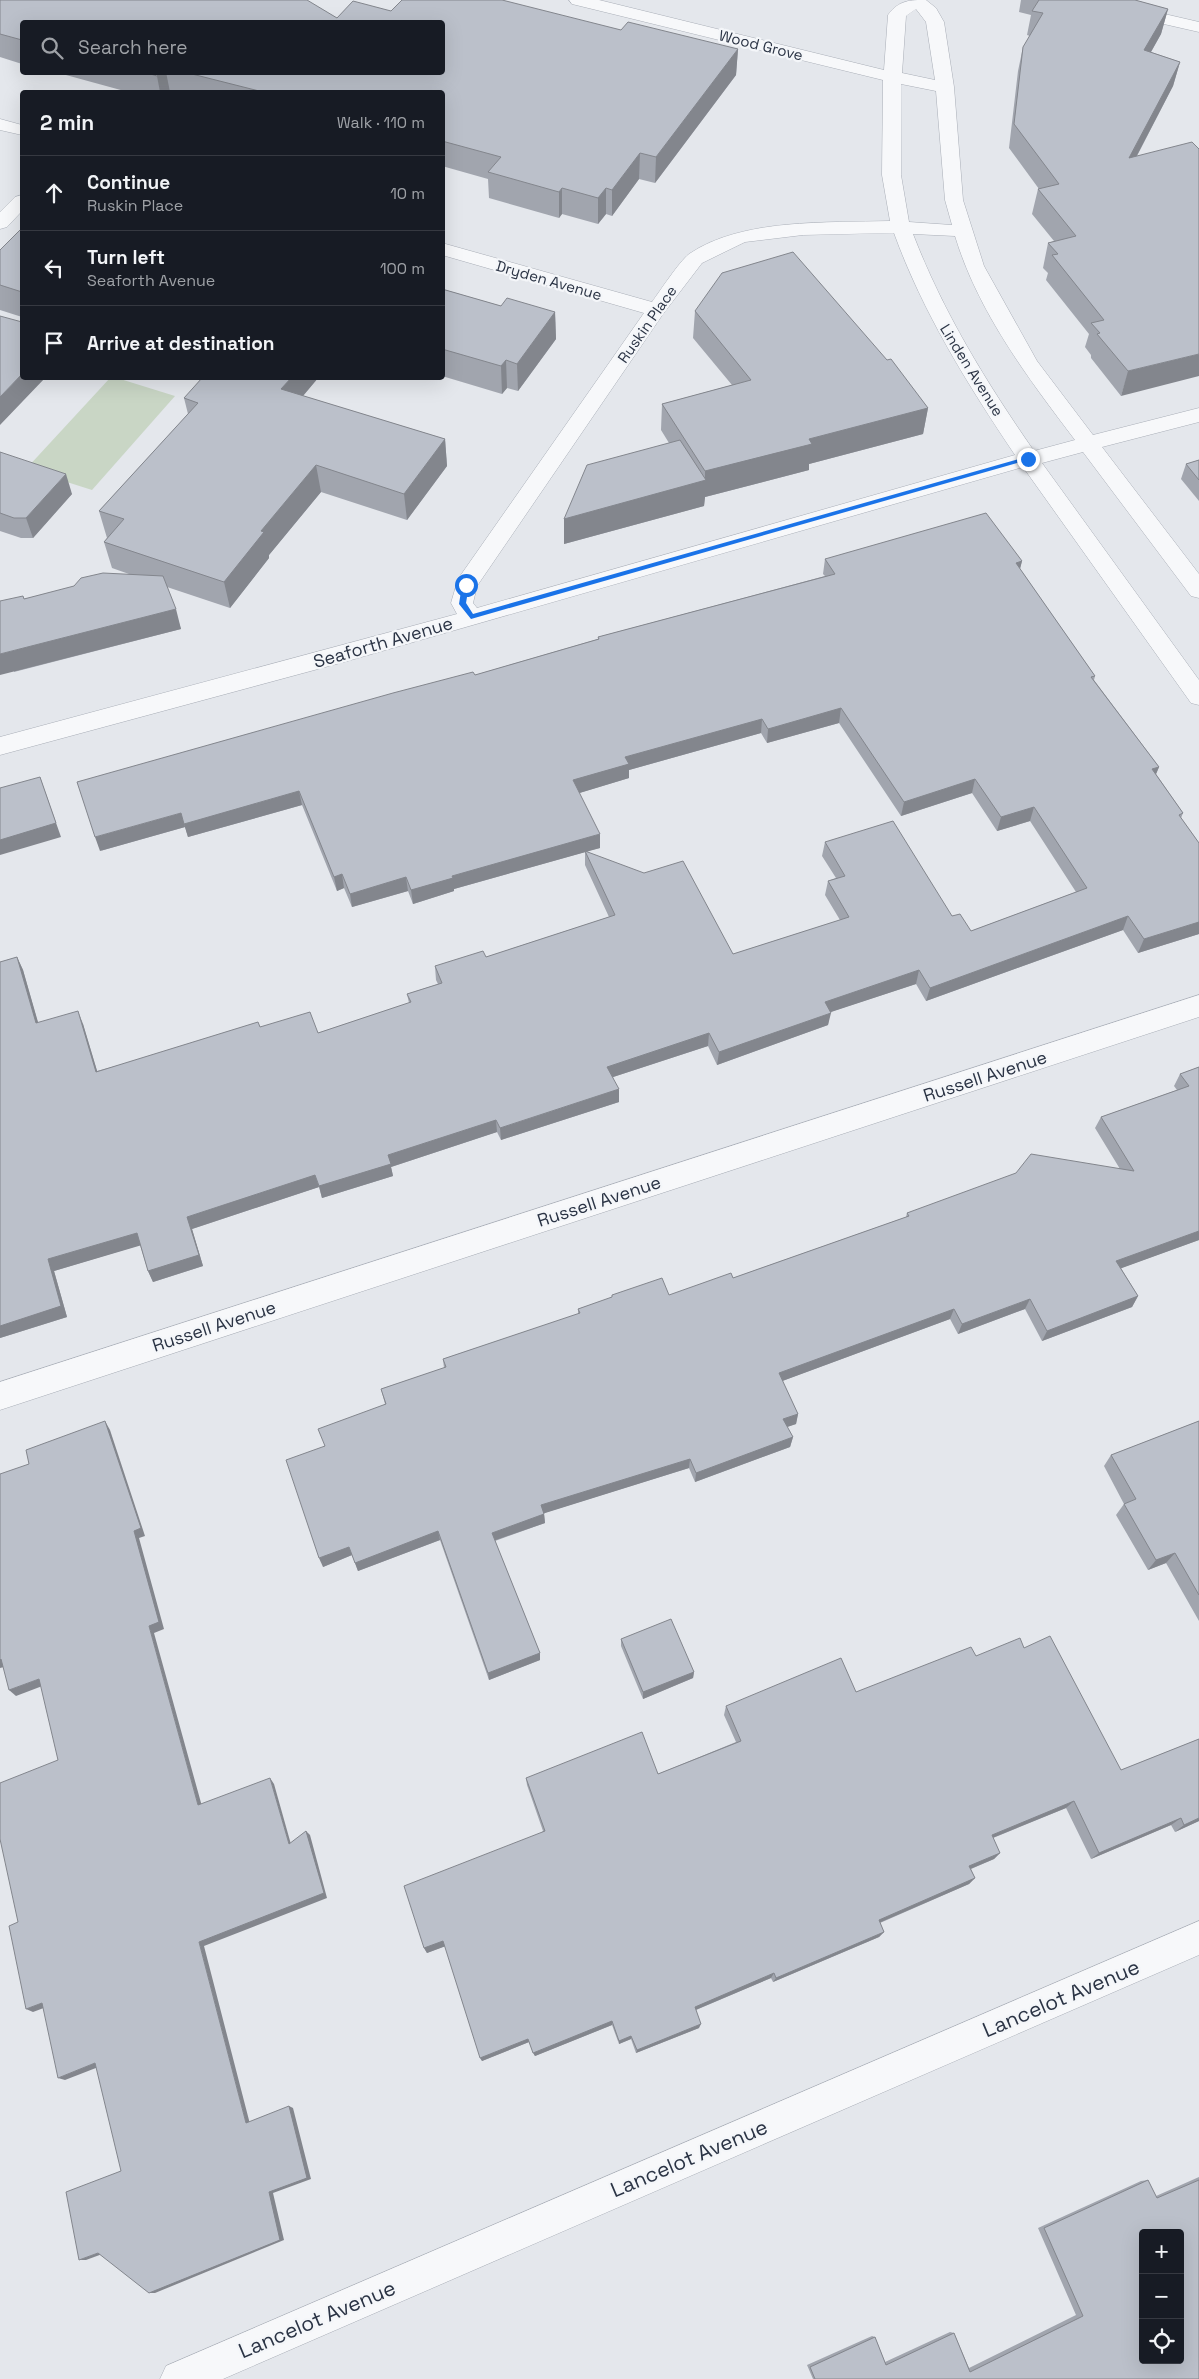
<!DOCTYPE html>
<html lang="en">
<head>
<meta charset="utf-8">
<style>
  :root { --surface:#171b24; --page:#242831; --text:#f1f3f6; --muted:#9ea1a6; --line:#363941 }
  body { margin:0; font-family:"Space Grotesk",sans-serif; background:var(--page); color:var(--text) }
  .controls { position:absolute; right:15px; bottom:15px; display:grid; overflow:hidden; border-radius:5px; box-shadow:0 5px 20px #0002 }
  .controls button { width:45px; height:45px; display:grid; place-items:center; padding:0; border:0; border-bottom:1px solid var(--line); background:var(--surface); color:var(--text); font:25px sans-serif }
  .stop { position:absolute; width:15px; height:15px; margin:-11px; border:4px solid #1a73e8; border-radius:50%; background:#fff }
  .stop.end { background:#1a73e8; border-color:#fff; box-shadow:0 1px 5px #0008 }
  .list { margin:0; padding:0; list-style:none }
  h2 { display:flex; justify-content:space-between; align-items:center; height:65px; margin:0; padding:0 20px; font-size:21px }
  h2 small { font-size:16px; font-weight:400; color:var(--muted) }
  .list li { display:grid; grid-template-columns:32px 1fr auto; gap:15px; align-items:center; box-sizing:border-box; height:75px; padding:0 20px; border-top:1px solid var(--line) }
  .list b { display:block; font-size:19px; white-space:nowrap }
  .list p { margin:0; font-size:16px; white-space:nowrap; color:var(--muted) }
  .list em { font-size:16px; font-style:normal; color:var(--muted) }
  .icon { flex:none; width:28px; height:28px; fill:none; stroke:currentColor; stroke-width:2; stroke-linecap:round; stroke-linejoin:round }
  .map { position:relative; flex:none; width:1199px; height:2379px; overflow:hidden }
  .search { position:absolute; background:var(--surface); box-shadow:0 5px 20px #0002; left:20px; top:20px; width:425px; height:55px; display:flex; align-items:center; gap:12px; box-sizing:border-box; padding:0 18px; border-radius:5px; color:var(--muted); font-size:19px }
  .panel { position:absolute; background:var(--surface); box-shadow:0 5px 20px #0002; left:20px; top:90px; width:425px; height:290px; border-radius:5px }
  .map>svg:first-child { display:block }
  .green { fill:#c9d6c5 }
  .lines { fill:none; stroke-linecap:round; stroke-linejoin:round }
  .minor-casing { stroke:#a9aeb7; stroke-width:1 }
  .minor { fill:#f7f8fa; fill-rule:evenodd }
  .wall { fill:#a1a5ae; fill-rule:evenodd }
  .shaded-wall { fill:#83868d }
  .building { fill:#bbc0ca; stroke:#83868d; fill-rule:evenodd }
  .route { fill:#1a73e8 }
  .labels { text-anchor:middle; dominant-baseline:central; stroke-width:4.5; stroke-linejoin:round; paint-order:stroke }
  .far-street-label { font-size:15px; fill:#2b3445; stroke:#f4f6f9 }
  .street-label { font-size:18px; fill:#2b3445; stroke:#f4f6f9 }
  .near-street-label { font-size:21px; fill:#2b3445; stroke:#f4f6f9 }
</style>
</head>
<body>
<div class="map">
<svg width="1199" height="2379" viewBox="0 0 1199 2379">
  <rect width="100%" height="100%" fill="#e4e7ec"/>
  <!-- green -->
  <polygon class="green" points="110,378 117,378 175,396 92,490 26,469"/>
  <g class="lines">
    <!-- minor casing -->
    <g class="minor-casing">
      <g id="minor">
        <path d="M569,0H599L884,70L888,15C899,0 910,0 926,0L936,8L944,22L954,87L963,200L984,266L1037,361L1093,435L1199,408V422L1102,447L1199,574V598L1191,596L1083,452L1042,463L1199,680V705L1191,703L1023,467L344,662L0,755V737L457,614L451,603L458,579L644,313L442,255V243L652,302C660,291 679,262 689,254C742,218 828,223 890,221L882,175L883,80L572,4ZM916,9L926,22L935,80L902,73L906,16ZM901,84L936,91L945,200L952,225L909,222L901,175ZM894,233C923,313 968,385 1015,455L477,608L473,603L477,586L663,314L702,263L745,242L803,235ZM913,234L955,236C978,312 1028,378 1075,440L1034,451C986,382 943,312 913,234Z"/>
        <polygon points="1073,0 1104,0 1199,22 1199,32 1076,4"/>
        <polygon points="0,119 22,125 22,135 0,130"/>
        <polygon points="22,195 22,211 7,227 0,229 0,212 15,197"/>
        <polygon points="1199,995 1199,1017 0,1410 0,1382"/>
        <polygon points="1199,1921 1199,1955 223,2379 160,2379 166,2366"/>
      </g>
    </g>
    <!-- minor -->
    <use href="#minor" class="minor"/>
  </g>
  <!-- wall -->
  <g class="wall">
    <polygon points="0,0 337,18 391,11 621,30 738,49 736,75 655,183 639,179 612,216 606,214 598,224 562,214 559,218 489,198 488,179 442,166 442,92 128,92 55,72 442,72 22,22 22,64 0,57"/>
    <polygon points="1021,0 1135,0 1168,9 1161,34 1151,52 1180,62 1173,86 1137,156 1199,149 1121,396 1091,358 1091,355 1085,347 1089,334 1046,280 1048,273 1043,268 1048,243 1054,241 1032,214 1038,189 1039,189 1009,148 1018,71 1023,47 1030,36 1027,35 1031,15 1019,12"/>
    <polygon points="22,228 22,317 0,310 0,250"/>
    <polygon points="442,289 501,306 555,312 556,339 518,391 507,388 502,394 442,376"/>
    <polygon points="695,311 928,408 923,434 809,464 809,470 705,497 704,506 564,544 564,519 669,443 661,430 662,404 732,385 693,338"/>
    <polygon points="318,378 303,396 445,439 447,466 407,520 321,492 269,555 269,558 230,608 167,587 181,629 14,672 24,599 129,574 112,568 104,542 107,538 99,511 188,414 184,398"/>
    <polygon points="0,452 72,494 33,538 21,538 0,531"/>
    <polygon points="1199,460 1199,501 1181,479 1186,464"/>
    <path d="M825,559L1022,561L1020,569L1095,676L1094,680L1159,767L1156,774L1183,813L1181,818L1199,843V934L1138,953L1123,930L926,1001L916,984L830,1012L828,1025L717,1065L708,1046L613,1077L619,1102L501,1140L497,1132L391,1167L393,1176L322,1198L319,1187L192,1229L203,1266L153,1282L148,1271L140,1245L54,1271L67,1317L0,1338V962L17,957L23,970L38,1023L83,1024L97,1071L260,1027L318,1033L409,1003L407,994L438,984L436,980L435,966L486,957L609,917L585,865V852L454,889V891L413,904L408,891L352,907L344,888L337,891L302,805L188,837L185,827L100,851L475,675L598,639V637L825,576L823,574ZM839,723L901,816L972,793L997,831L1030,821L1076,892L971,931L952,916L825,842L822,856L836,878L828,881L825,895L840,920L733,954L587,851L600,848L579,793L629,778V770L761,733L767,743Z"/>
    <polygon points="1199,1067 1199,1240 1121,1268 1138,1296 1132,1307 1042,1341 1025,1309 958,1334 950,1319 782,1381 798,1414 796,1424 787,1427 793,1437 790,1447 695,1482 689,1468 544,1513 545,1523 495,1541 540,1653 540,1660 489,1680 440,1540 358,1571 352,1555 323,1567 324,1446 385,1404 381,1389 444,1368 443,1359 578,1314 578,1309 612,1298 612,1295 669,1295 733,1278 906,1217 907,1213 1120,1169 1095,1128 1101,1117 1177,1090 1174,1086 1180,1074"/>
    <polygon points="1199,1421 1199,1621 1166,1563 1148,1570 1116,1515 1124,1504 1104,1466 1111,1455"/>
    <polygon points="621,1639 694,1672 693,1678 643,1699 621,1646"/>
    <polygon points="1024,1648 1121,1770 1199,1739 1199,1821 1175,1832 1171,1825 1091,1859 1066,1808 993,1838 1000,1853 994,1859 971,1869 975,1878 969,1884 880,1923 884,1932 879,1937 773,1982 771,1978 696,2010 699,2028 636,2053 631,2039 619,2044 612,2025 535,2056 529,2042 482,2061 445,1946 427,1953 424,1948 543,1831 527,1785 526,1778 658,1774 736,1742 724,1715 726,1706 856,1692 976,1656"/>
    <polygon points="1199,2177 1199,2379 813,2379 807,2365 872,2336 875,2337 885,2362 950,2332 954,2333 969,2368 1076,2315 1038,2228 1141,2181 1148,2180 1156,2196"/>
  </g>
  <!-- shaded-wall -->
  <g class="shaded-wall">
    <polygon points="1168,9 1161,34 1138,75 1144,50"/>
    <polygon points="738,49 736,75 655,183 656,157"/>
    <polygon points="1180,62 1173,86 1123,182 1129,158"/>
    <polygon points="161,72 166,72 170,92 160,92 157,76"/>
    <polygon points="640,153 639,179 612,216 612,190"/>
    <polygon points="562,188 562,214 559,218 559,192"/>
    <polygon points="606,188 606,214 598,224 598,198"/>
    <polygon points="555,312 556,339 518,391 517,364"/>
    <polygon points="1199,354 1199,376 1121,396 1128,371"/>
    <polygon points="506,360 507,388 502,394 501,366"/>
    <polygon points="22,374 22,378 45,378 0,425 0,397"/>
    <polygon points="291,378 318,378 286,416 281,389"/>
    <polygon points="928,408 923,434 809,464 809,470 705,497 704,506 564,544 564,519 705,480 705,471 809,439"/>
    <polygon points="445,439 447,466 407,520 404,494"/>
    <polygon points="316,465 321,492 269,555 269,558 230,608 224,582 261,531"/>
    <polygon points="66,474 72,494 33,538 26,518"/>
    <polygon points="1022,561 1018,576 1016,563"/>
    <polygon points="176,609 181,629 0,675 0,654"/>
    <polygon points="841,708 839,723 767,743 768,729"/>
    <polygon points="762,719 761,733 629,770 629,778 573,795 573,780 625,757"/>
    <polygon points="1159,767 1153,781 1152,769"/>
    <polygon points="40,777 61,837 0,855 0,840"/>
    <polygon points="975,779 972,793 901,816 904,802"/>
    <polygon points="299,791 302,805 188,837 184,824"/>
    <polygon points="1034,807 1030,821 997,831 1001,817"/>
    <polygon points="181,813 185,827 100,851 95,837"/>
    <polygon points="600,834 600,848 454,889 454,891 413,904 411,890 452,876"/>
    <polygon points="342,874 344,888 337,891 334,877"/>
    <polygon points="406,877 408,891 352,907 350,894"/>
    <polygon points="1128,916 1123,930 926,1001 930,988"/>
    <polygon points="1199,922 1199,934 1138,953 1144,939"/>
    <polygon points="17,957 23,970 42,1036 36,1023"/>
    <polygon points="919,970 916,984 822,1015 825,1002"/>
    <polygon points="78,1011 83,1024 101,1084 96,1072"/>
    <polygon points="831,1013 828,1025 717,1065 719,1052"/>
    <polygon points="709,1033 708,1046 607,1079 607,1067"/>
    <polygon points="619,1089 619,1102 501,1140 500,1128"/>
    <polygon points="496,1120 497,1132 391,1167 393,1176 322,1198 319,1186 388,1155"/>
    <polygon points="315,1175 319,1187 192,1229 203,1266 153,1282 148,1271 187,1217"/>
    <polygon points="1199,1231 1199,1240 1111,1272 1116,1261"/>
    <polygon points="137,1233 142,1245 54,1271 67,1317 0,1338 0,1326 48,1259"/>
    <polygon points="1138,1296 1132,1307 1042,1341 1047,1331"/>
    <polygon points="1030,1299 1025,1309 958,1334 962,1324"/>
    <polygon points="954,1309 950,1319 777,1383 779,1373"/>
    <polygon points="798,1414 796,1424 781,1429 783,1419"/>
    <polygon points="105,1421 110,1430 145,1536 139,1538 164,1629 154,1633 203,1810 198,1805 149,1626 134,1531"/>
    <polygon points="793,1437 790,1447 695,1482 696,1473"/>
    <polygon points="690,1459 689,1468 542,1514 541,1505"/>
    <polygon points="544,1514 545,1523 493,1541 492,1533"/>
    <polygon points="438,1531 440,1540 358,1571 355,1563"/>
    <polygon points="349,1547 352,1555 323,1567 319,1558"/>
    <polygon points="1175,1553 1166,1563 1148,1570 1156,1560"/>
    <polygon points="540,1653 540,1660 489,1680 488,1673"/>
    <polygon points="1,1659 8,1666 0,1668 0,1660"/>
    <polygon points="694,1672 693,1678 643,1699 643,1692"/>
    <polygon points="39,1679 45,1685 16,1696 9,1690"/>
    <polygon points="270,1778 274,1784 292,1848 289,1844"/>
    <polygon points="1074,1801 1066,1808 985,1841 992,1835"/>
    <polygon points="1181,1818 1171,1825 1091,1859 1099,1853"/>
    <polygon points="1199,1818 1199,1821 1175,1832 1184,1825"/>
    <polygon points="306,1831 310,1835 327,1898 204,1946 250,2124 246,2123 199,1942"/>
    <polygon points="1000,1853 994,1859 963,1872 969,1866"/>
    <polygon points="975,1878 969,1884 874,1925 879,1920"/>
    <polygon points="884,1932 879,1937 773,1982 776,1978"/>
    <polygon points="443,1941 446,1946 427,1953 424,1948"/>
    <polygon points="774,1973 771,1978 693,2011 695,2007"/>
    <polygon points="42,2003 49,2006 33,2012 26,2009"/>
    <polygon points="612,2021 612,2025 535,2056 533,2053"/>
    <polygon points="701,2024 699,2028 636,2053 637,2050"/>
    <polygon points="631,2036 631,2039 619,2044 619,2041"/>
    <polygon points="528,2039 529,2042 482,2061 480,2058"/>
    <polygon points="95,2063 101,2066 65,2080 58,2078"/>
    <polygon points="289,2106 293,2108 311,2179 273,2193 284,2240 155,2293 149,2293 269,2192"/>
    <polygon points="98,2253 105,2253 86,2260 79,2260"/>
  </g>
  <!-- building -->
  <g class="building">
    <polygon points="0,0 307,0 337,18 353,1 391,11 402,0 502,0 621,30 628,22 738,49 656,157 640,153 612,190 606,188 598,198 562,188 559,192 488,172 501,157 442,141 442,92 263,92 184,72 442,72 442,22 22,22 22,40 0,34"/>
    <polygon points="1039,0 1135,0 1168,9 1144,50 1180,62 1129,158 1192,142 1199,149 1199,354 1128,371 1097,334 1100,333 1091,323 1104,320 1052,255 1058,254 1048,243 1076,236 1038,189 1059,184 1014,124 1023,47 1043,13 1032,11"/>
    <polygon points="144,72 161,72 157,76"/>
    <polygon points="22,228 22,292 0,285 0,250"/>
    <polygon points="793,252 887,360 891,359 928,408 809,439 812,444 705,471 662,404 751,380 695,311 722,273"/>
    <polygon points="442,289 501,306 507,298 555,312 517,364 506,360 501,366 442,349"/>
    <polygon points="0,316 22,322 22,374 0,397"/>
    <polygon points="202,378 291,378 281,389 445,439 404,494 316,465 261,531 264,532 224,582 104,542 124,519 99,511 198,403 184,398"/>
    <polygon points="680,440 706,480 564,519 587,465"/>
    <polygon points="0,452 66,474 26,518 14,518 0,513"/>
    <polygon points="1199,460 1199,480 1186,464"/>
    <polygon points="986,513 1022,561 1016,563 1095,676 1091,677 1159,767 1152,769 1183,813 1179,815 1199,843 1199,922 1144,939 1128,916 930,988 919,970 825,1002 831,1013 719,1052 709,1033 607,1067 619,1089 500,1128 496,1120 388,1155 391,1164 319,1186 315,1175 187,1217 199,1255 148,1271 137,1233 48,1259 61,1306 0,1326 0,962 17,957 36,1023 78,1011 96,1072 258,1022 260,1027 310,1012 318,1033 411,1002 407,994 442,983 435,966 483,951 486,957 615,915 585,851 644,873 683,861 733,954 849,917 828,881 845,876 825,842 893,821 952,916 960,914 971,931 1087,888 1034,807 1001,817 975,779 904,802 841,708 768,729 762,719 625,757 629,764 573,780 600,834 452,876 453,878 411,890 406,877 350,894 342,874 334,877 299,791 184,824 181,813 95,837 77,782 393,693 473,672 475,675 599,639 598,637 835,574 825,559"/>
    <polygon points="103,573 163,576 176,609 0,654 0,601 23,596 24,599 74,586 81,578"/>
    <polygon points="40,777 56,823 0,840 0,788"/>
    <polygon points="1199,1067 1199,1231 1116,1261 1138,1296 1047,1331 1030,1299 962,1324 954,1309 779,1373 798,1414 783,1419 793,1437 696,1473 690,1459 541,1505 544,1514 492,1533 540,1653 488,1673 438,1531 355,1563 349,1547 319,1558 286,1460 325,1446 318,1429 386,1404 381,1389 446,1367 443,1359 580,1313 578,1309 612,1297 612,1295 662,1278 669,1295 731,1273 733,1278 909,1216 907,1213 1016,1173 1031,1154 1134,1171 1101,1117 1189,1086 1180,1074"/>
    <polygon points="105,1421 141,1528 134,1531 159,1622 149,1626 198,1805 270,1778 289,1844 306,1831 324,1893 199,1942 246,2123 289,2106 307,2178 269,2192 280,2240 149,2293 98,2253 79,2260 66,2192 121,2171 95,2063 58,2078 42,2003 26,2009 9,1926 18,1922 0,1839 0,1783 58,1760 39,1679 9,1690 1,1659 0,1660 0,1474 29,1464 26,1450"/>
    <polygon points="1199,1421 1199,1595 1175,1553 1156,1560 1124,1504 1136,1499 1111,1455"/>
    <polygon points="671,1619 694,1672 643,1692 621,1639"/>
    <polygon points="1050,1636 1121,1770 1199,1739 1199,1818 1184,1825 1181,1818 1099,1853 1074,1801 992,1835 1000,1853 969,1866 975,1878 879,1920 884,1932 776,1978 774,1973 695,2007 701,2024 637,2050 631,2036 619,2041 612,2021 533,2053 528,2039 480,2058 443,1941 424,1948 404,1886 545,1831 526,1778 642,1732 658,1774 741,1741 726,1706 841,1658 856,1692 971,1647 976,1656 1020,1638 1024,1648"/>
    <path d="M1148,2180L1157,2198L1199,2180V2379H815L810,2367L875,2337L886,2365L954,2333L970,2372L1083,2316L1044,2228ZM1143,2233H1180V2360H1143Z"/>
  </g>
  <!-- route -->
  <polygon class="route" points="1026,457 1031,459 471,619 459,604 462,585 466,583 469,585 466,603 473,614"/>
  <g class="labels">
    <!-- far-street labels -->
    <g class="far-street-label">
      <text transform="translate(761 45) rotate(14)">Wood Grove</text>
      <text transform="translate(549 280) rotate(16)">Dryden Avenue</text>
      <text transform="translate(647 324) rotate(-55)">Ruskin Place</text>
      <text transform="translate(972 370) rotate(58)">Linden Avenue</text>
    </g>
    <!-- street labels -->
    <g class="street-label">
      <text transform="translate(383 642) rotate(-16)">Seaforth Avenue</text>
      <text transform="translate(985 1076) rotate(-18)">Russell Avenue</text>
      <text transform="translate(599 1201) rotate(-18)">Russell Avenue</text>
      <text transform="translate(214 1326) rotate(-18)">Russell Avenue</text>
    </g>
    <!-- near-street labels -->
    <g class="near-street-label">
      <text transform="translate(1061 1998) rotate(-23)">Lancelot Avenue</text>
      <text transform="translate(689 2158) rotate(-23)">Lancelot Avenue</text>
      <text transform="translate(317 2319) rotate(-23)">Lancelot Avenue</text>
    </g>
  </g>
</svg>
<div class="controls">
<button>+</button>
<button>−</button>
<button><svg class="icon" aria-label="locate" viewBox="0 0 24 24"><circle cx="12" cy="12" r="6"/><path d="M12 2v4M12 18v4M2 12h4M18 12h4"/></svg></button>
</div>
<div class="stop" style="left:466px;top:585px"></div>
<div class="stop end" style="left:1028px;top:459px"></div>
<div class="search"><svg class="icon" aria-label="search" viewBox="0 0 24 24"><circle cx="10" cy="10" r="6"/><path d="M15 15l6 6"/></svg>Search here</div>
<section class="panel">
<h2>2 min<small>Walk · 110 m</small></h2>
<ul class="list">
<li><svg class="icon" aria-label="ahead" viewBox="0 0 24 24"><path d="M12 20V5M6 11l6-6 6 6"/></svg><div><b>Continue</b><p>Ruskin Place</p></div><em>10 m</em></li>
<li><svg class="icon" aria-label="left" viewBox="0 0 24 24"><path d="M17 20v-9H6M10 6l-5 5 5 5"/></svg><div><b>Turn left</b><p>Seaforth Avenue</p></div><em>100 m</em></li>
<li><svg class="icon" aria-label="arrive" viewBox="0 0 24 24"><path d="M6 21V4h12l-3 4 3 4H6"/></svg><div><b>Arrive at destination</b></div></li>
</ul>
</section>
</div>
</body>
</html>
